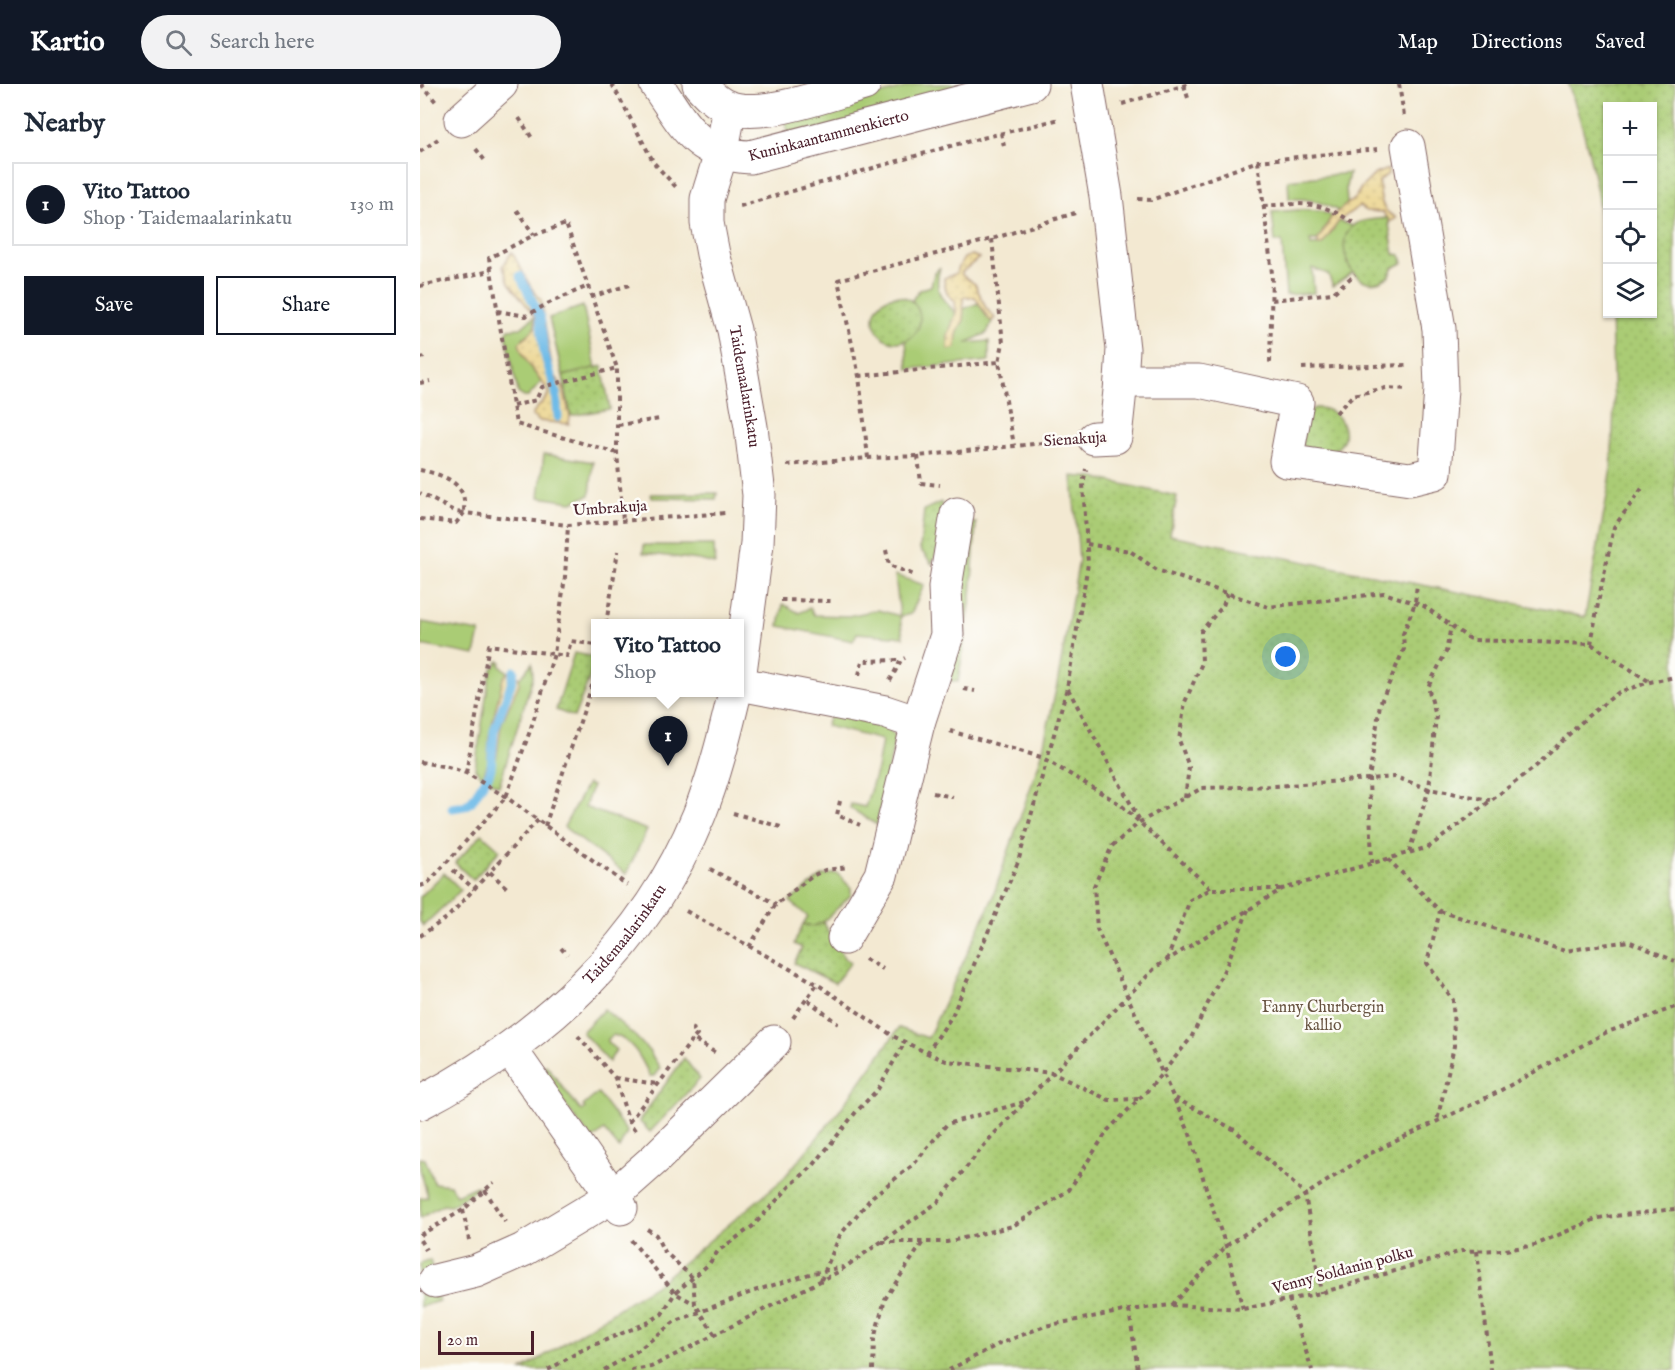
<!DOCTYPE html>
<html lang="en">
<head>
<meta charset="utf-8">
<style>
  :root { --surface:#fff; --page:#f2f2f3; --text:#1f2937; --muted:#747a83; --line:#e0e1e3; --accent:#111827 }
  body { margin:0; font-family:"IM FELL English",serif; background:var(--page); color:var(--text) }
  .controls { position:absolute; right:18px; top:18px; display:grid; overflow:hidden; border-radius:0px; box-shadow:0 2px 4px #0004 }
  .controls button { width:54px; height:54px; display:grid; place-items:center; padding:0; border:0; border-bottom:2px solid var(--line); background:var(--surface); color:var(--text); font:30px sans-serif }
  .scale { position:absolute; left:18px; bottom:15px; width:96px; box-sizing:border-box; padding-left:6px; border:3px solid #4a1f2b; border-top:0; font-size:16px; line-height:21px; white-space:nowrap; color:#4a1f2b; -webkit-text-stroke:4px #fdfcf7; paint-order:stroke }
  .you { position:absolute; left:866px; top:573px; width:21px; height:21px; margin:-15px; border:4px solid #fff; border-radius:50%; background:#1a73e8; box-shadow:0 0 0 9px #1a73e833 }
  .badge { display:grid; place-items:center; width:39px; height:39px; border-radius:50%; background:var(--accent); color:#fff; font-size:20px; font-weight:700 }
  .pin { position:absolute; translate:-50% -50px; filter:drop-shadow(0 2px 3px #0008) }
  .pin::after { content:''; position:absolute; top:32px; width:21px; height:18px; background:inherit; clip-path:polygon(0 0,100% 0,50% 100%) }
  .popup { position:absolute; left:171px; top:535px; width:153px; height:78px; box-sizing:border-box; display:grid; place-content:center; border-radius:0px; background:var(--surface); filter:drop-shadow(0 2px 4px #0005); font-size:20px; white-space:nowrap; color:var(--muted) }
  .popup b { font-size:22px; color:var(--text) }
  .popup::after { content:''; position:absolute; left:50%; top:100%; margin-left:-12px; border:12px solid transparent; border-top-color:var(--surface) }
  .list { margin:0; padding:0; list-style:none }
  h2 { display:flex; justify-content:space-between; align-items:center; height:78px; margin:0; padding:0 24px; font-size:26px }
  h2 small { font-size:20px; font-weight:400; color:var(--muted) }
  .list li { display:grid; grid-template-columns:39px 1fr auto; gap:18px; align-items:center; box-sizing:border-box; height:84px; margin:0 12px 12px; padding:0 12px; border:2px solid var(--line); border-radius:0px }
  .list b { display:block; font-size:22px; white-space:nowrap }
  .list p { margin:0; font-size:20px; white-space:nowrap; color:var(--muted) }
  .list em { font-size:20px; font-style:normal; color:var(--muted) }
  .actions { display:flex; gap:12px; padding:18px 24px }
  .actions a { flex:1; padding:14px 0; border:2px solid var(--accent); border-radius:0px; text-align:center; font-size:21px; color:var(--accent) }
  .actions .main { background:var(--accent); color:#fff }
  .icon { flex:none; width:33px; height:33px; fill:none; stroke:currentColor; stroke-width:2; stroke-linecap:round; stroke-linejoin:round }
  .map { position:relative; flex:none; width:1255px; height:1286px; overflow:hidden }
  header { display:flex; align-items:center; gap:36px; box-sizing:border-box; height:84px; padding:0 30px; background:var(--accent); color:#fff }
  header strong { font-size:28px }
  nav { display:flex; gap:33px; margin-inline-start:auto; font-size:21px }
  .search { width:420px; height:54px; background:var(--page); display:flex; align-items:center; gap:15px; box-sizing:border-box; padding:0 21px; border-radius:33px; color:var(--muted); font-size:22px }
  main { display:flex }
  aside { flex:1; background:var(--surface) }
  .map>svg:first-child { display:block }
  .green { fill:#aacc74; stroke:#7a7650; stroke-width:1.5 }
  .sand { fill:url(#sand-dots); stroke:#9c7c64; stroke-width:1.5 }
  .park { fill:url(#park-dots); stroke:#7a7650; stroke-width:1.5 }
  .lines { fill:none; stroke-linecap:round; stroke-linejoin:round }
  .stream { stroke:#6ebbe8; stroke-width:9 }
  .minor-casing { stroke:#856665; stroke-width:35 }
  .path { stroke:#856665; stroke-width:4; stroke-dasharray:4.5 4.5; stroke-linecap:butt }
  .minor { stroke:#fff; stroke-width:33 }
  .labels { text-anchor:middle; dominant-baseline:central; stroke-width:5; stroke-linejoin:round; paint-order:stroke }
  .street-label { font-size:16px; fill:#4a1f2b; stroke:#fdfcf7 }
  .park-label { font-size:16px; fill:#675341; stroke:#fdfcf7 }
</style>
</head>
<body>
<header>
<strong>Kartio</strong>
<div class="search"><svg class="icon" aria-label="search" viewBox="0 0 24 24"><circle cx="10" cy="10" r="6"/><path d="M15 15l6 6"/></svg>Search here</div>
<nav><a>Map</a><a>Directions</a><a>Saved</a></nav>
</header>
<main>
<aside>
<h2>Nearby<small></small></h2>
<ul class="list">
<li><span class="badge">1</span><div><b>Vito Tattoo</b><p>Shop · Taidemaalarinkatu</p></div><em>130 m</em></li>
</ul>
<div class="actions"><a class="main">Save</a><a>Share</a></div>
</aside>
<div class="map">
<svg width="1255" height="1286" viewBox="0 0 1255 1286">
  <defs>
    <pattern id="sand-dots" width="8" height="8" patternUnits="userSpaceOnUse" patternTransform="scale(1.5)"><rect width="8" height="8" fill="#eeda9e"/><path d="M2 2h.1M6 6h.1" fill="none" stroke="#cebb88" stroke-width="1.8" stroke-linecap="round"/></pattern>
    <pattern id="park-dots" width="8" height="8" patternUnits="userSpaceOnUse" patternTransform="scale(1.5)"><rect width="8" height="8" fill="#aacc74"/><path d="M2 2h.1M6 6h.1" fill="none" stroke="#94af65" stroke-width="1.8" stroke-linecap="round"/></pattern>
  </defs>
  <rect width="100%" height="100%" fill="#fdfcf7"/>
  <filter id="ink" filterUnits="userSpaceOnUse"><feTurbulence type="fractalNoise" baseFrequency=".0167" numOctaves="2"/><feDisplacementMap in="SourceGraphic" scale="12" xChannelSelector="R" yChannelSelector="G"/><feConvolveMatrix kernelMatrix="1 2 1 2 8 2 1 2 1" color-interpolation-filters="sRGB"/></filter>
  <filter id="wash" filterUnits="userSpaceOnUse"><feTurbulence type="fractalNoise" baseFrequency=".008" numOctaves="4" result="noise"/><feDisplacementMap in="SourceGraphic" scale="24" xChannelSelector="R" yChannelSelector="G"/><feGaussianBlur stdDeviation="1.35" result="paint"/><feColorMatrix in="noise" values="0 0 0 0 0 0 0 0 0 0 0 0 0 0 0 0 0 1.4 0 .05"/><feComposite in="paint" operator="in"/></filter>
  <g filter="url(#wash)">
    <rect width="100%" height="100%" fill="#f3e9d2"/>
    <!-- green -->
    <g class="green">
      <polygon points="498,0 571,0 370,54 365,37"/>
      <path d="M929,89L926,103L927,120L918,127C902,118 888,114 869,115L868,96Z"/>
      <polygon points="879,126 900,127 912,132 898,156 890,156 891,161 902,160 919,137 933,142 927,150 927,179 933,188 913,202 908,190 892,184 894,209 866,211 862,158 855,158 852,128"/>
      <path d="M520,183C514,206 519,213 536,229L528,252L535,260C536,243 545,244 543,225L559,219L568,234L572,237L567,249L546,259L569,257V277L488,285L486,256C501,246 504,230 492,216L499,206L511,202L514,190Z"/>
      <polygon points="163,222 176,284 143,292 129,234"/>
      <path d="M115,232C116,245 114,248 103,254L113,287L122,297L108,313H104L98,309L86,250L89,245L101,244Z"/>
      <polygon points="124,370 173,378 170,411 152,418 119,413"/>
      <polygon points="297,409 296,415 232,414 231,410"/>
      <polygon points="547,438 556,439 551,513 538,598 529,596 538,502"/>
      <polygon points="224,461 294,461 295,480 279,476 223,469"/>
      <polygon points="475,491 504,501 491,530 480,533 483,553 437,549 433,557 359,542 363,520 379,529 390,524 394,531 428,532 458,526 480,532"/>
      <polygon points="2,538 60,548 55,571 0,561"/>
      <polygon points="79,577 81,578 80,582 88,588 83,595 69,653 68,679 63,693 55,685 69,594 72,585"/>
      <polygon points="112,579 113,593 79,702 68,696 73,685 81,641 99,595"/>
      <polygon points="412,628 468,643 475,653 457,741 430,724 431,720 445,723 457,685 462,656 406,642"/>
      <polygon points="167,700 172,702 165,723 227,746 206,790 144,743"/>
      <polygon points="24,789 41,806 3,842 0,837 0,813"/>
      <polygon points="417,789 431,804 431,811 403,838 392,843 383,840 388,833 370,817 402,792"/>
      <path d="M184,925L215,952L229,967L240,984L234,992H230C221,975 215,958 194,951L188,955V959L196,966L189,978L162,948Z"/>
      <polygon points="126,981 161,1027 165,1024 163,1022 178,1009 207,1048 199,1064 184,1046 172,1056 119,987"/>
      <polygon points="0,1074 5,1075 14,1099 30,1101 36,1111 56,1102 59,1103 31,1122 23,1121 0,1134 0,1114 8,1113 0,1085"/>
    </g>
    <!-- sand -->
    <g class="sand">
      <path d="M968,85V90L959,97C960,111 960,127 975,133V135L969,138L963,128L946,127L939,122L919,137L902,161H898V156L912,132L935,114L941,104L955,90Z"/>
      <path d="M92,168L112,205L121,216L133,289L143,303L150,332L149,340L119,337L112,332C115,322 127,318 129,308C118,291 104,279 99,259L115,244V232L89,199L83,182Z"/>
      <path d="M552,171L559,174L542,188V191L555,200L566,224L575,234L572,237L568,235L555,213H544L543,215L544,236L537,248L536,264L528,266V252L536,229L535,217C527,212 524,203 524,194L535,190L544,174Z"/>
      <polygon points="94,587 99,595 99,600 81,640 77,671 68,696 63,693 68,679 69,653 83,594 88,588"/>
    </g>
    <!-- park -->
    <g class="park">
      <path d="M1148,0H1255V1286H102L240,1198L362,1096L417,1030L479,944L508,954L571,818L621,673L637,601L659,476L652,392L675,394L757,412L750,451L1165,533L1191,390L1194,322L1191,230H1232V22H1188L1187,179C1180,119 1170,57 1148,0Z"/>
      <path d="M968,134L974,170L981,171L983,179L972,184L970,192C966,194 962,197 957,198C929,204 912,155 935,140C943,135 959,135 968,134Z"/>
      <circle cx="477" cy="235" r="23"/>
      <polygon points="182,282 190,325 151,332 143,292"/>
      <path d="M895,324C925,322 936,361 909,368C905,370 899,369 894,370L881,360L889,327Z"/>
      <polygon points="521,418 529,438 512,480 500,465 504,426"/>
      <polygon points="154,569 176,573 169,595 154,633 136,626"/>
      <polygon points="62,750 80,766 53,796 35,779"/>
      <polygon points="403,838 424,874 431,878 415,899 374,879 382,864 374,860 383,840 392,843"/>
      <polygon points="264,974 280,995 230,1048 219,1037"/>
      <polygon points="10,1176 19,1217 0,1223 0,1180"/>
    </g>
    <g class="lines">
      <!-- stream -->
      <g class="stream">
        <polyline points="100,192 120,232 124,269 136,308 138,333"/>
        <polyline points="32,724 44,722 51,718 69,690 71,684 74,647 91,600 94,587"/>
      </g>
    </g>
  </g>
  <g filter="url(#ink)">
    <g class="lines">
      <!-- minor casing -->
      <g class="minor-casing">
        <g id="minor">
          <path id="s1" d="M236,0C264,40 275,71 330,73L611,0"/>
          <path d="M279,0C287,9 296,19 308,23C341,36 409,10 444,0"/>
          <polyline points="667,0 686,112 703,265 701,297 695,353 674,354"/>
          <path id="s2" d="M310,24L301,70L287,115V139L293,170L314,246L331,343L339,411L337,460L320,588"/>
          <polyline points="41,36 81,0"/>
          <polyline points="701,297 779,297 877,318 866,377 990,395 1015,389 1021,305 1019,245 988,62"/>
          <polyline points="320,600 465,628 498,639"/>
          <polyline points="424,854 461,791 498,639 527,551 525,503 537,430"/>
          <polyline points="90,965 201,1124"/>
          <path id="s3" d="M0,1019C122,955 226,861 279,731C295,691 305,650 315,608"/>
          <polyline points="15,1197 56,1187 103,1166 193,1112 236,1074 354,958"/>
        </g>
      </g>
      <!-- path -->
      <g class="path">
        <polyline points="1,0 16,18"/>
        <polyline points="192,0 234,79 256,103"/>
        <polyline points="979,0 984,32"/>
        <polyline points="764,1 768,14"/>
        <polyline points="702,20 769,0"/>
        <polyline points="99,34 112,54"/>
        <polyline points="581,49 584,62"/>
        <polyline points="56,65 66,78"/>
        <polyline points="0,68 18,55"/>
        <polyline points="838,77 852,189 850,279"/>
        <polyline points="718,115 731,116 838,77 958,65"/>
        <polyline points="320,122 534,61 640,35"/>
        <path d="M843,122C884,119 900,116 935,140"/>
        <polyline points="97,126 114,151"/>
        <polyline points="572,155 583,259 579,278 594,361"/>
        <polyline points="0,202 71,187"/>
        <polyline points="171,213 209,201"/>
        <polyline points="852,216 913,209 935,190"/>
        <polyline points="77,227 106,232 127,220 168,202"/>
        <polyline points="0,274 5,273"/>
        <polyline points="882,284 989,281"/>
        <polyline points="439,292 579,278"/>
        <polyline points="0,299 10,297"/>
        <polyline points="93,322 116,316 122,303 197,284 197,369 203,436"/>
        <polyline points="916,329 933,311 966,304 988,305"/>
        <polyline points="198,341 240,335"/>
        <polyline points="197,369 96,340 69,174 114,151 146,140 197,284"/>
        <polyline points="498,372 501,399 520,401"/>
        <polyline points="448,374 439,292 418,196 572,155 655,129"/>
        <polyline points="367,381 448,374 498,372 643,357"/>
        <path d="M0,386C15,389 35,394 42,409C45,414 44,423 44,429L36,428L0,409"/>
        <polyline points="0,435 36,439 44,429 148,441 305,429"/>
        <polyline points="667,460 710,467 737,486 848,523 964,509 1004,522 1051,556 1171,560 1230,598"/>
        <polyline points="466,466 469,481 494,491"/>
        <polyline points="361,516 411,517"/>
        <polyline points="186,540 198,467"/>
        <polyline points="1171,560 1179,514 1194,443 1223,403"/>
        <polyline points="439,591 442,577 480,576"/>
        <polyline points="470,597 481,576 485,574"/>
        <polyline points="544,605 555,607"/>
        <polyline points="648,605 719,735"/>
        <polyline points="530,647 621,673 700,720 791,805"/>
        <polyline points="0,678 28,683 46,689 86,713 207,801"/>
        <polyline points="46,689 69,561 147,572 151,557 176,561"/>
        <polyline points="513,709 533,713"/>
        <polyline points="765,714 769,683 759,656 765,618 782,579 781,547 803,522 807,509"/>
        <polyline points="420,717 417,731 440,741"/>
        <polyline points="313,729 361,743"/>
        <polyline points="125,742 176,590"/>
        <polyline points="989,768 1009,705 1016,632 1008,603 1026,568 1031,542"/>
        <polyline points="968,775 1020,827 1007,879 1033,916 1034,962 1017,1037"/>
        <polyline points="952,779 949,695 960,620 984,565 983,550 995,519 997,500"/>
        <polyline points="290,785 356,820"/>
        <polyline points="33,786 54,805"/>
        <polyline points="70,788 88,805"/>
        <polyline points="0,802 7,800 86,713 110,647 134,570 145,493 148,441"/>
        <polyline points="266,827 397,900 473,952 507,969 526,977 632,989 689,1016 718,1015"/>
        <polyline points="1020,827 1145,867 1208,857 1255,877"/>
        <polyline points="0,852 28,833 118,736"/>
        <polyline points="329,863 356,820 394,791 405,786 429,783"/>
        <polyline points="141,864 147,871"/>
        <polyline points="445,875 463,885"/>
        <polyline points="747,876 770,816 791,805 861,805"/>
        <polyline points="388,916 418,940"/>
        <polyline points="373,934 397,900"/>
        <polyline points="274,943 273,945 277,951 273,955 296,969"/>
        <polyline points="158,952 195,994 209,1038 217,1049"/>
        <polyline points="507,969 532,932 598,778 647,604 668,480 663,400 666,385"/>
        <polyline points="195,994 237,1000"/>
        <polyline points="755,1014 815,1046 885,1110 901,1209"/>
        <polyline points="209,1038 273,955"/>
        <polyline points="65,1106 85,1138"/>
        <polyline points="43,1126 49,1156"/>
        <polyline points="227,1145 236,1151 243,1166 273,1194 275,1220 295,1251"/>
        <polyline points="0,1151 43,1126 74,1098"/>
        <polyline points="0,1156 6,1166"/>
        <polyline points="211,1156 255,1209 275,1220"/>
        <polyline points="462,1158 527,1158 593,1142 649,1106 688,1046 730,1004 771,954 807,880 828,826"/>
        <polyline points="1057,1167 1071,1286"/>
        <polyline points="401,1196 420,1151 453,1112 493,1081 527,1040 604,1018"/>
        <polyline points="869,1215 892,1286"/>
        <polyline points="752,1221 806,1162 949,1070 1074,1010 1185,949 1255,923"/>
        <polyline points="823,1225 806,1162 790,1117 770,1050 677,845 674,802 692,762 720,738 782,704 856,702 975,693 1009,705 1070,716"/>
        <polyline points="709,1226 718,1286"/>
        <polyline points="128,1286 162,1266 229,1238 242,1230 255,1209 289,1180 298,1167 333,1142 372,1100 393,1082 436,1028 458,1005 485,958"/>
        <polyline points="184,1286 217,1267 254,1238 334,1207 393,1189 423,1183"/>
        <polyline points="211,1286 231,1283 418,1188 518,1118 571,1053 736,883 862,805 1009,763 1114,684 1168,632 1199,608 1230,598 1255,593"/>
        <polyline points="453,1286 454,1255 465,1215 503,1158"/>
        <polyline points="529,1286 579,1260 625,1242 709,1226 751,1221 823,1225 901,1209 1042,1167 1085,1166 1115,1161 1178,1134 1255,1125"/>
      </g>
      <!-- minor -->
      <use href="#minor" class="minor"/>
    </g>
  </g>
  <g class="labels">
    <!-- street labels -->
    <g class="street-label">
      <text stroke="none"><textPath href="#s1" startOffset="207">Kuninkaantammenkierto</textPath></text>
      <text stroke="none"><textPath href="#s2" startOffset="286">Taidemaalarinkatu</textPath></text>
      <text transform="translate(655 356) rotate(-4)">Sienakuja</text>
      <text transform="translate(190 425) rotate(-4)">Umbrakuja</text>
      <text stroke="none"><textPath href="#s3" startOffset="268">Taidemaalarinkatu</textPath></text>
      <text transform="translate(923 1187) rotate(-15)">Venny Soldanin polku</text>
    </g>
    <!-- park labels -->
    <g class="park-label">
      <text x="903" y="924">Fanny Churbergin<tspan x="903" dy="18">kallio</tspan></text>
    </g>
  </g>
</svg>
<div class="controls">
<button>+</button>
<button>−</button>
<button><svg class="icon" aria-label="locate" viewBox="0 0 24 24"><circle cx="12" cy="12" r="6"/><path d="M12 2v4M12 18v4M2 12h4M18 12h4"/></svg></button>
<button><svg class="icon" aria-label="layers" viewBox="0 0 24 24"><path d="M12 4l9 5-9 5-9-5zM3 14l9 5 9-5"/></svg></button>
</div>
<div class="scale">20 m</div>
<div class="you"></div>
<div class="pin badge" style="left:248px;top:682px">1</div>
<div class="popup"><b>Vito Tattoo</b>Shop</div>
</div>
</main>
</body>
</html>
